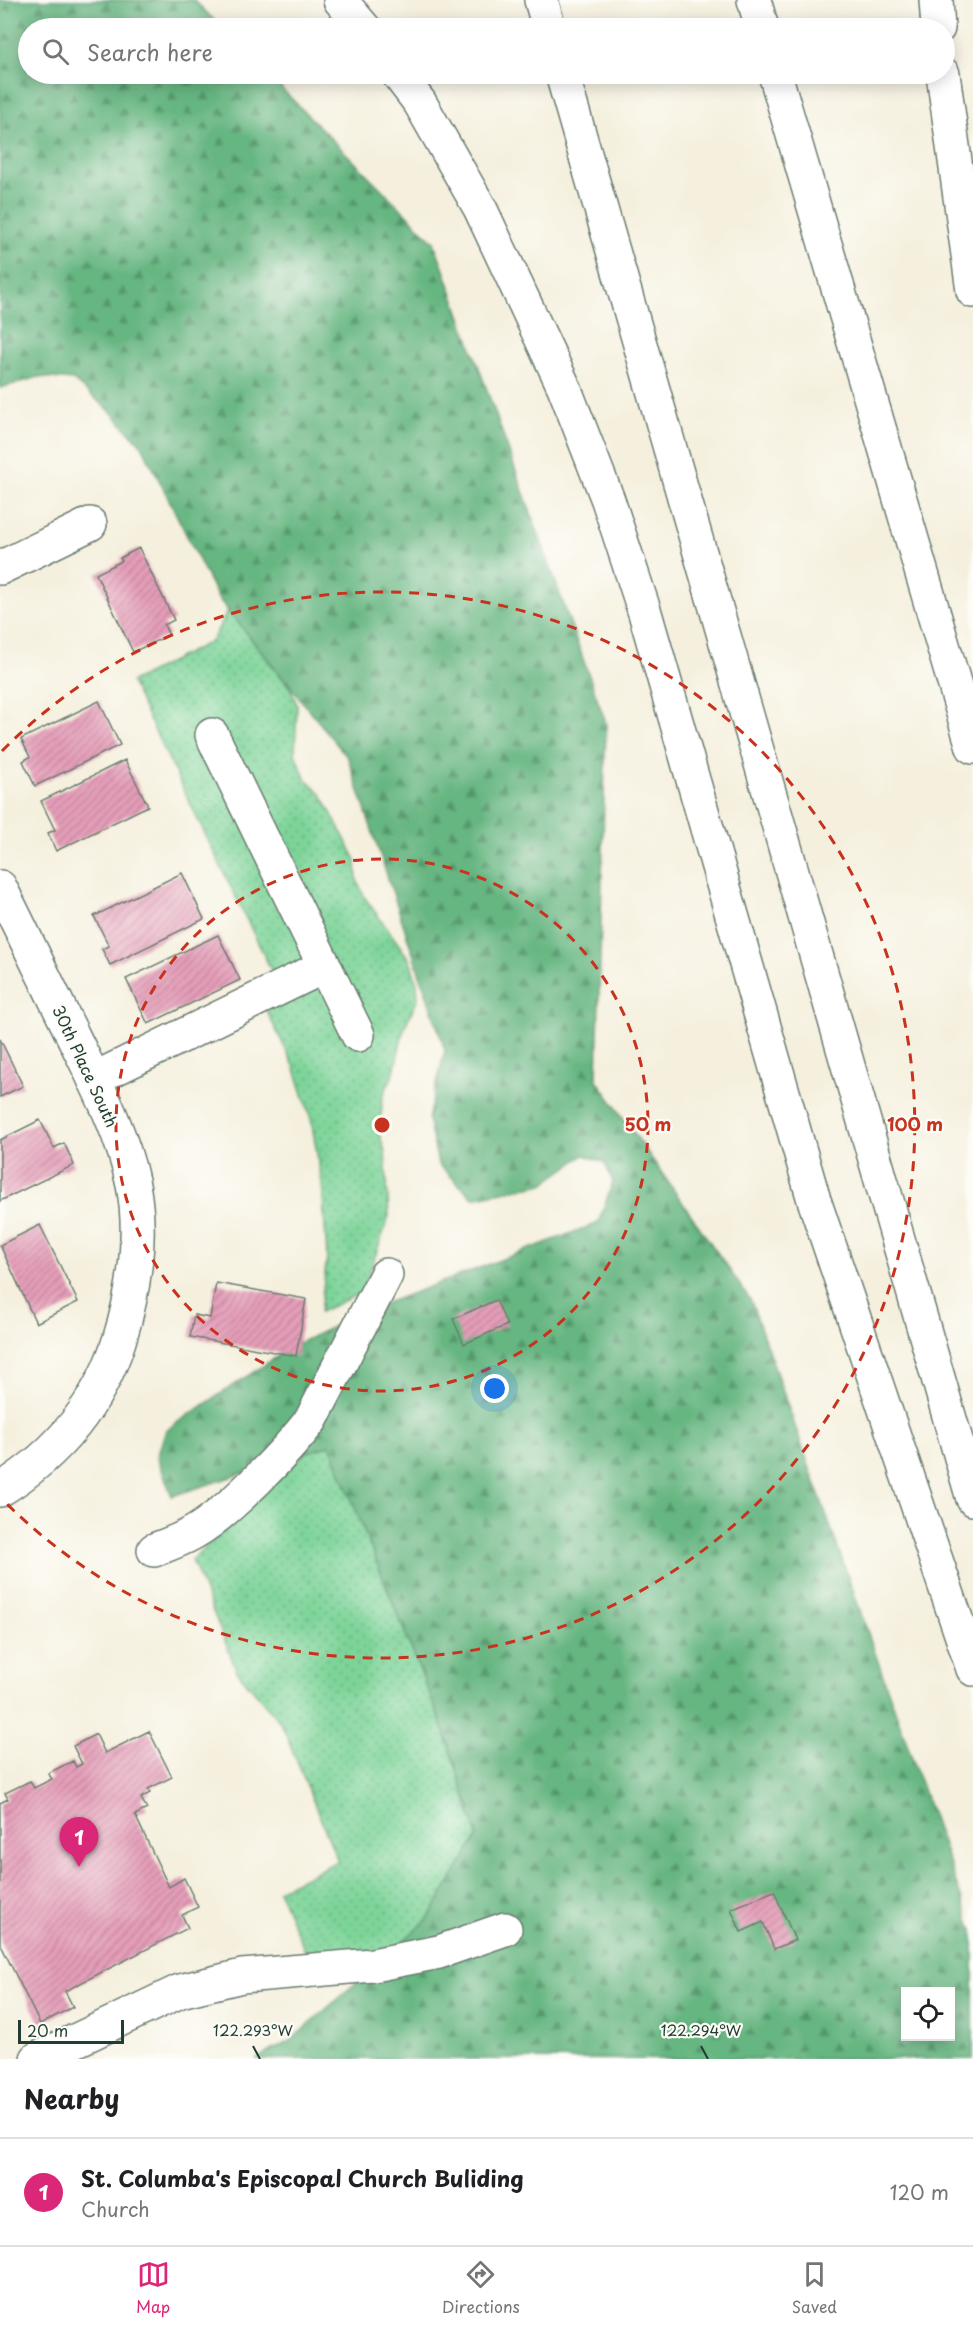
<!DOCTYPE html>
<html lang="en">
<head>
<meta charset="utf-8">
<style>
  :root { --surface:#fff; --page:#f2f2f2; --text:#202124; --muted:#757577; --line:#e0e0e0; --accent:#db2777 }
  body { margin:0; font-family:"Playpen Sans",sans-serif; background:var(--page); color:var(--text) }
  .controls { position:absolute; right:18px; bottom:18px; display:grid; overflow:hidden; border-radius:0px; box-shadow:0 3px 15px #0003 }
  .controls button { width:54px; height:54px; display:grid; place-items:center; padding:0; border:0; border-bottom:2px solid var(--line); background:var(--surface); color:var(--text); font:30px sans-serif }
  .scale { position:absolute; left:18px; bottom:15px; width:106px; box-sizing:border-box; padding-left:6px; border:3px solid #1f3d34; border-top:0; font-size:16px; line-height:21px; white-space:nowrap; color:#1f3d34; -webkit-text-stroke:4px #fdfcf7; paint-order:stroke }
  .you { position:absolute; left:495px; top:1389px; width:21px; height:21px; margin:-15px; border:4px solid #fff; border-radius:50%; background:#1a73e8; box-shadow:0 0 0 9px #1a73e833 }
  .badge { display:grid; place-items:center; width:39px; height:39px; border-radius:50%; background:var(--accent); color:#fff; font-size:20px; font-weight:700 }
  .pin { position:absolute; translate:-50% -50px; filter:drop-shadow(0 2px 3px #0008) }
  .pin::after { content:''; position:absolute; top:32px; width:21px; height:18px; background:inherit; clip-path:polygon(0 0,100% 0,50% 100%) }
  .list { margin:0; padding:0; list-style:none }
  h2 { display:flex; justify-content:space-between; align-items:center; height:78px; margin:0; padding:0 24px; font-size:26px }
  h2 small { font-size:20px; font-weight:400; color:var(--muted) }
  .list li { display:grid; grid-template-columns:39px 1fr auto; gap:18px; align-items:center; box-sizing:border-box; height:108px; padding:0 24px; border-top:2px solid var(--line) }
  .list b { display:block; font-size:22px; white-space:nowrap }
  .list p { margin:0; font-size:20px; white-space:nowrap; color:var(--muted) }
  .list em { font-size:20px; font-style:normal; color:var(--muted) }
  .icon { flex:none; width:33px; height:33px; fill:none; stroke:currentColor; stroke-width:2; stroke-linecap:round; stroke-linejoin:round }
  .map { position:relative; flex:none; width:973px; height:2059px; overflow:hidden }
  .search { position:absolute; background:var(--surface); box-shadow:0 3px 15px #0003; left:18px; right:18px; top:18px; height:66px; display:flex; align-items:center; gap:15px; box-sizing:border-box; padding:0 21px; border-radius:33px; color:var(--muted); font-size:22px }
  .sheet { height:186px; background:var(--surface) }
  nav { display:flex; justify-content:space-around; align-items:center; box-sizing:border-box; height:84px; border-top:2px solid var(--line); background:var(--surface); font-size:16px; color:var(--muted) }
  nav a { display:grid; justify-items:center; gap:3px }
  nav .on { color:var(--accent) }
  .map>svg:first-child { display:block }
  .green { fill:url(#green-dots); stroke:#4e8866; stroke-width:1.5 }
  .forest { fill:url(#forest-firs); stroke:#427a5a; stroke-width:1.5; fill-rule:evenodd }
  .building { fill:url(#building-hatch) }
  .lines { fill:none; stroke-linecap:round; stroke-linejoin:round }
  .minor-casing { stroke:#6a7c70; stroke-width:36 }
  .highway-casing { stroke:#6a7c70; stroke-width:36 }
  .minor { stroke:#fff; stroke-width:33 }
  .highway { stroke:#fff; stroke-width:33 }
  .ticks { fill:none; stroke:#1f3d34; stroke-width:2 }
  .ring { fill:none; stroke:#c8321e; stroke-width:3; stroke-dasharray:10 8 }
  .labels { text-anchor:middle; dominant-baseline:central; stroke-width:4.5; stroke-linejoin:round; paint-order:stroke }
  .street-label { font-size:16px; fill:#1f3d34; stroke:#fdfcf7 }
  .ticks-label { font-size:15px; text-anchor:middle; fill:#1f3d34; stroke:#fdfcf7; stroke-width:4.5; stroke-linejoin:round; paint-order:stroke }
  .centre { fill:#c8321e; stroke:#fdfcf7; stroke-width:3 }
  .ring-label { font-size:18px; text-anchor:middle; font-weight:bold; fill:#c8321e; stroke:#fdfcf7; stroke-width:4.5; stroke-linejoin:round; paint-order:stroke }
</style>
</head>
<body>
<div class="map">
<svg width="973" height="2059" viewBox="0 0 973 2059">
  <defs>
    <pattern id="green-dots" width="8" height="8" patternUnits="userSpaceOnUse" patternTransform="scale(1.5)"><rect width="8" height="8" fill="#7dd499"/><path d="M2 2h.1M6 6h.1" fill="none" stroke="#66ad7e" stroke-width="1.8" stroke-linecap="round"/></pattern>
    <pattern id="forest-firs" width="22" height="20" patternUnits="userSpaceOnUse" patternTransform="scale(1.5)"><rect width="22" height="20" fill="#66b681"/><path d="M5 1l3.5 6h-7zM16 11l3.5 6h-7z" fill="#53956a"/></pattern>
    <pattern id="building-hatch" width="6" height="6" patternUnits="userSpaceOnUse" patternTransform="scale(1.5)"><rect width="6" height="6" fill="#e69eb9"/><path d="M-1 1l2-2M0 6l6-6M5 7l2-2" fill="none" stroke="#ba8297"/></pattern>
  </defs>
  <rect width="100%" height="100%" fill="#fdfcf7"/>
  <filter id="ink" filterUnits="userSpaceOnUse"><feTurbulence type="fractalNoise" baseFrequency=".0167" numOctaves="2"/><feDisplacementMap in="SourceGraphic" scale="12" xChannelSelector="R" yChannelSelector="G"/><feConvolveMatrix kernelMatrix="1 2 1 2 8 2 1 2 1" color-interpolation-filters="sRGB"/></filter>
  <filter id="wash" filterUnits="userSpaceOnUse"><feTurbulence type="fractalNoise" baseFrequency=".008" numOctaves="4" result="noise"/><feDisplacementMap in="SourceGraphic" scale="24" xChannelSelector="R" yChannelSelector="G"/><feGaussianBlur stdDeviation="1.35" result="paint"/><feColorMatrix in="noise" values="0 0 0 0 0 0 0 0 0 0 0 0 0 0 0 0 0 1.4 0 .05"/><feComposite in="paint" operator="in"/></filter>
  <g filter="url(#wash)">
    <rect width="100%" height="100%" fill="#f5f0de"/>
    <!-- green -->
    <g class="green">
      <polygon points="228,610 290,688 297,705 295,754 305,778 321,794 356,860 357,880 365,898 410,960 417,984 418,998 404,1028 394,1072 383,1096 379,1134 385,1151 389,1216 363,1292 320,1312 327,1257 322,1183 311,1119 294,1066 260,998 280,988 131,682 212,641"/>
      <polygon points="330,1445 445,1733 478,1837 428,1919 386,1956 310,1962 278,1890 338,1861 281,1723 237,1671 192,1560 307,1452"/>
    </g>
    <!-- forest -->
    <path class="forest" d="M0,0H194L222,28H28V74H267L434,242L606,723L597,1080L751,1301L973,1931V2059H256L290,2041L428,1919L478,1836L445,1733L330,1445L172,1496L157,1457L166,1430L293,1346L368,1310L598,1223L613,1182L604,1162L584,1155L543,1184L473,1198L438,1164L428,1119L445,1050L348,758L218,598L142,446L111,412L73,380L39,377L0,388ZM906,1992H950V2036H906Z"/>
    <g id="blocks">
      <!-- building -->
      <g class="building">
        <polygon points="139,548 174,620 164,625 169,635 133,652 96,574 122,561 120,558"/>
        <polygon points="99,701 120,745 35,786 23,761 30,757 21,739"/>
        <polygon points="125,760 148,806 56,851 48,833 55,830 41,801"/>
        <polygon points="182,873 204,919 110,965 102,949 109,946 94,916"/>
        <polygon points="218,935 240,980 148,1024 126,979"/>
        <polygon points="0,1039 23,1086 0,1097"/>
        <polygon points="40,1120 54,1148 64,1143 74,1165 0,1201 0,1140"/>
        <polygon points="40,1225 78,1302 36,1323 0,1245"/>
        <polygon points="216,1283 306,1299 296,1356 190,1337 194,1315 210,1318"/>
        <polygon points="496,1300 507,1325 464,1344 453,1319"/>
        <polygon points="149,1731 172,1777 148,1789 150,1793 141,1798 147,1809 135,1815 169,1887 184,1878 198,1907 182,1915 188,1928 65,1991 73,2007 40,2024 0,1943 0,1803 8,1799 5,1793 30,1781 34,1788 52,1779 48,1773 73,1761 76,1767 82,1764 73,1746 96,1734 105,1753"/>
        <polygon points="774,1891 795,1940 774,1949 763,1922 741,1932 731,1909"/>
      </g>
    </g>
  </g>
  <g filter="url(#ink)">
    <use href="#blocks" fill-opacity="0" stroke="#6a7c70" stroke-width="1.5"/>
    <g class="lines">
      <!-- minor casing -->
      <g class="minor-casing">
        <g id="minor">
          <polyline points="0,568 90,524"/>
          <polyline points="212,735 358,1035"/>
          <path d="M0,887C25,937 49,987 74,1038C97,1085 122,1132 133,1185C143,1236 134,1293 119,1341C98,1406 58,1454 0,1490"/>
          <polyline points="94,1079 323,967"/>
          <path d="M154,1550C167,1545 181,1540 193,1533C227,1514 287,1451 311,1420L386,1275"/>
          <polyline points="37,2059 180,1991 242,1976 373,1965 439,1952 505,1929"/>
        </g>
      </g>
      <!-- highway casing -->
      <g class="highway-casing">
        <g id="highway">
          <polyline points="340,0 364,28"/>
          <polyline points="541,0 549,28"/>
          <polyline points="754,0 762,28"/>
          <polyline points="936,0 938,28"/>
          <polyline points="398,74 420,103 480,208 564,387 608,500 645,613 814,1200 973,1669"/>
          <polyline points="562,74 973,1499"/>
          <polyline points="775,74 973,747"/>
          <polyline points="943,74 973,291"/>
        </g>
      </g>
      <!-- minor -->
      <use href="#minor" class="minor"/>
      <!-- highway -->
      <use href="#highway" class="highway"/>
    </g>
  </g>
  <!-- ticks -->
  <path class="ticks" d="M253,2046L260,2059M701,2046L708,2059"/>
  <!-- distance rings -->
  <g class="ring">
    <circle cx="382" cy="1125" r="266"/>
    <path d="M2 751A533 533 0 1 1 2 1499"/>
  </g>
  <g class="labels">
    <!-- street labels -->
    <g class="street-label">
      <text transform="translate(86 1066) rotate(65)">30th Place South</text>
    </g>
  </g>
  <g class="ticks-label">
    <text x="253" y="2036">122.293°W</text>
    <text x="701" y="2036">122.294°W</text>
  </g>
  <circle cx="382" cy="1125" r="9" class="centre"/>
  <g class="ring-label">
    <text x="648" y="1131">50 m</text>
    <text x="915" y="1131">100 m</text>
  </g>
</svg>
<div class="controls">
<button><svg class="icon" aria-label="locate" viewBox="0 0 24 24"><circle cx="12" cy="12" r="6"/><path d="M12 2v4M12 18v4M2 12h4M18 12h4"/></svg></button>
</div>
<div class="scale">20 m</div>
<div class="you"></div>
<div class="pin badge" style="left:79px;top:1867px">1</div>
<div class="search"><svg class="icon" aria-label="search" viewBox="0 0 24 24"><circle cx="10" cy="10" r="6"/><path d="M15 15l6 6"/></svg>Search here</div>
</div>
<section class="sheet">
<h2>Nearby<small></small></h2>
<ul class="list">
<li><span class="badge">1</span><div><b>St. Columba's Episcopal Church Buliding</b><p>Church</p></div><em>120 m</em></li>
</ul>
</section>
<nav>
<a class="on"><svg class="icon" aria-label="map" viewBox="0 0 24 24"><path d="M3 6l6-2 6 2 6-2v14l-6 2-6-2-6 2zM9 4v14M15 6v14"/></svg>Map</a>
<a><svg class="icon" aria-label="directions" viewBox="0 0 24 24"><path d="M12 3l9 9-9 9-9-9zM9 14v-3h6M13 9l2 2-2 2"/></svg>Directions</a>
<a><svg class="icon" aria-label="saved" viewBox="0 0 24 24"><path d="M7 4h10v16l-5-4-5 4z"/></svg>Saved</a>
</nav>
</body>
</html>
